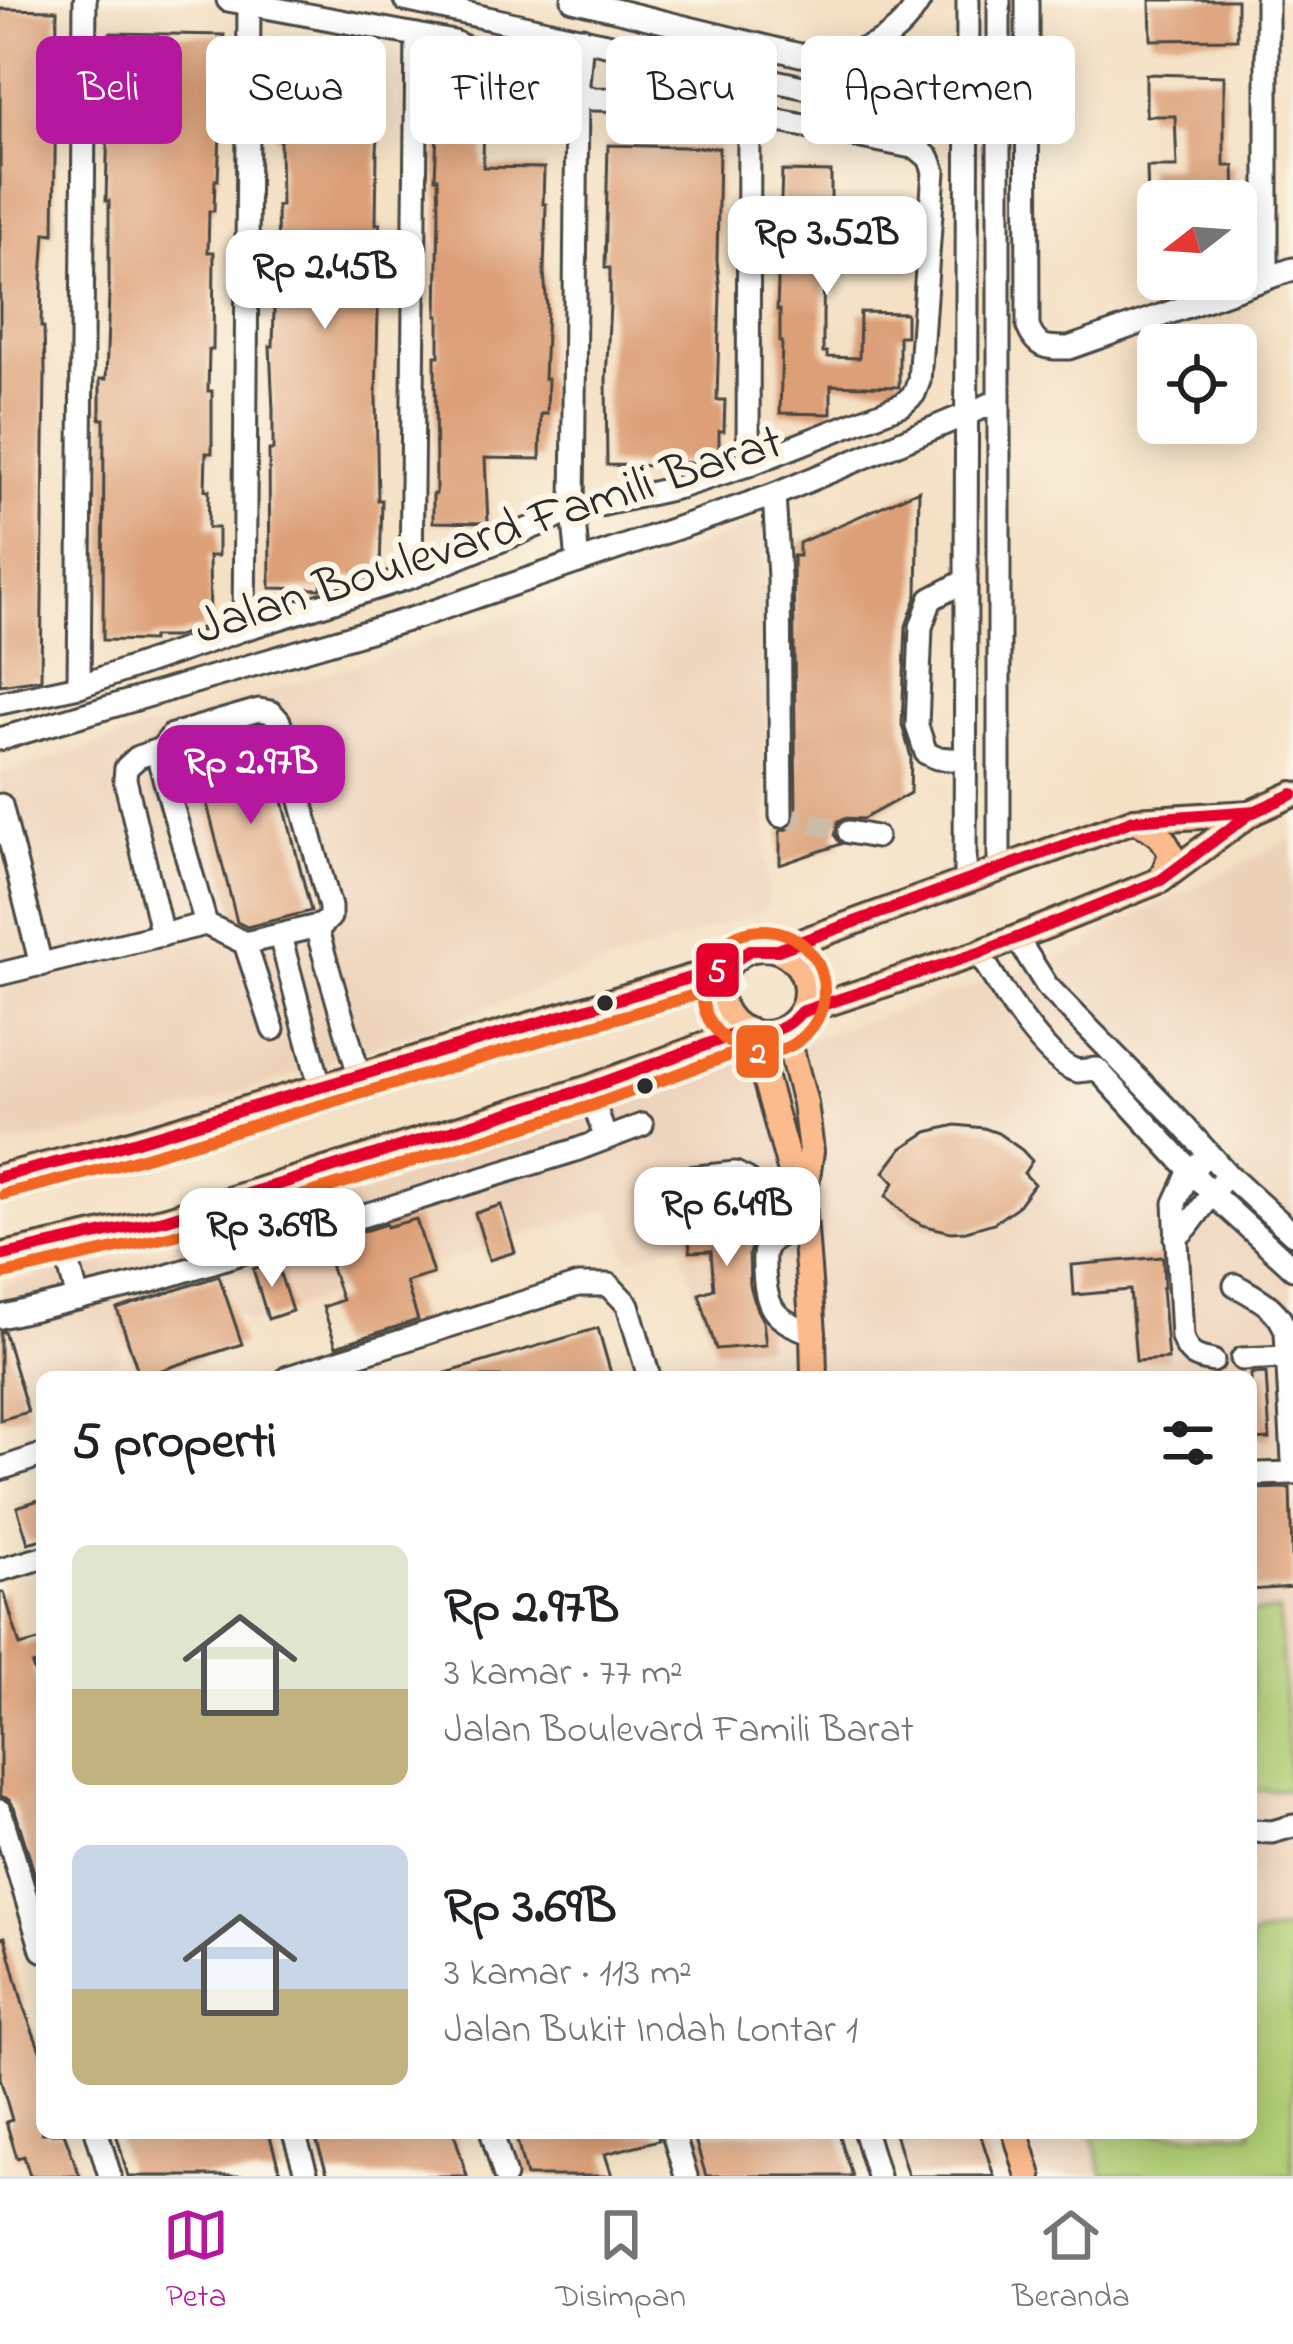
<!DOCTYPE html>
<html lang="id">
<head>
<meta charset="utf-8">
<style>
	body { margin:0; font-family:"Indie Flower",sans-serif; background:#f6f6f6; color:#202124; height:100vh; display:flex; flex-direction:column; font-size:45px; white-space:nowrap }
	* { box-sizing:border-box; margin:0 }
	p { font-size:39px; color:#757577 }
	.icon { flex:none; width:66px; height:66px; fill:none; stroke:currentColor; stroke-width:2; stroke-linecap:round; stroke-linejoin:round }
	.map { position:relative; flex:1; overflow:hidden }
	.sheet { position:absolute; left:36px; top:1371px; width:1221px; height:768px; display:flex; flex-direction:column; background:#fff; border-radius:18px; box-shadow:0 6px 30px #0003 }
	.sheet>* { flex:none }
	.banner { position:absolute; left:36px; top:36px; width:1221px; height:108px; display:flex; gap:24px }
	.needle { width:78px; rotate:253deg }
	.controls { position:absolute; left:1137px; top:180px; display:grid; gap:24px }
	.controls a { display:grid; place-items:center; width:120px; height:120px; border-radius:18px; background:#fff; box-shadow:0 6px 30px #0003; font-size:60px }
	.price { position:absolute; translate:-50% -102px; padding:0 27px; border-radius:24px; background:#fff; color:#222; font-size:39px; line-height:78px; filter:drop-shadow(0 3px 6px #0008) }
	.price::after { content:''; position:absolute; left:50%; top:72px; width:36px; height:27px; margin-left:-18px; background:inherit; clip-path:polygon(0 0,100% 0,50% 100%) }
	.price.current { background:#b5179e; color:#fff }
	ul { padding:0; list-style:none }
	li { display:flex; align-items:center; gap:36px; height:300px; padding:0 36px }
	li span { display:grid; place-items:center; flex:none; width:336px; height:240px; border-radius:18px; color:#555 }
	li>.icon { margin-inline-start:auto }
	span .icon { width:144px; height:144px; fill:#fffc; stroke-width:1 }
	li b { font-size:51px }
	h2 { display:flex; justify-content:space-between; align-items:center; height:144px; padding:0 36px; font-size:51px }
	.pill { padding:0 42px; border-radius:18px; background:#fff; box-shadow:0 6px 30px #0003; font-size:42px; line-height:108px }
	.pill.current { background:#b5179e; color:#fff }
	.tab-bar { display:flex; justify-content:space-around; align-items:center; height:168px; border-top:3px solid #e0e0e0; background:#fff; font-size:33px; color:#757577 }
	.tab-bar a { display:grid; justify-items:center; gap:6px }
	.tab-bar .current { color:#b5179e }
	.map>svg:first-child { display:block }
	.built { fill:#edd2ba }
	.green { fill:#b0cd74; stroke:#6e7c50; stroke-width:3 }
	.building { fill:#dc9f77 }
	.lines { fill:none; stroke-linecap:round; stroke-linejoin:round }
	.minor-tunnel { stroke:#ccbca5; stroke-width:21; stroke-dasharray:21 10; stroke-linecap:butt }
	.minor-casing { stroke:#494642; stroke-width:27 }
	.major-casing { stroke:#494642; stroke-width:30 }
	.minor { stroke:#fff; stroke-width:21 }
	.major { stroke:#fbbb8c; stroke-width:24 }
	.bus-1-casing { stroke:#fcf5e5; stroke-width:21 }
	.bus-2-casing { stroke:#fcf5e5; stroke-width:21 }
	.bus-1 { stroke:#e4002b; stroke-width:12 }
	.bus-2 { stroke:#f26522; stroke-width:12 }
	.bus-dot { fill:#2b2b2b; stroke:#fcf5e5; stroke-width:4.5 }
	.labels { text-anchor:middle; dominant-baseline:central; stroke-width:12; stroke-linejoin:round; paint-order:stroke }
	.street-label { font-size:51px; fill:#2b2b2b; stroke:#fcf5e5 }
	.line-badge { stroke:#fcf5e5; stroke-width:4.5 }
	.badge-label { font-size:33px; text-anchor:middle; font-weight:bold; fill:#fff }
</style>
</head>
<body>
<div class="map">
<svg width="1293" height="2176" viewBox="0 0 1293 2176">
	<rect width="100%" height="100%" fill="#fcf5e5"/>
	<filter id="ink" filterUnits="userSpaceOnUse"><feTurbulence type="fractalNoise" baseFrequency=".00833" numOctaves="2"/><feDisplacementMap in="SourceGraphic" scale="24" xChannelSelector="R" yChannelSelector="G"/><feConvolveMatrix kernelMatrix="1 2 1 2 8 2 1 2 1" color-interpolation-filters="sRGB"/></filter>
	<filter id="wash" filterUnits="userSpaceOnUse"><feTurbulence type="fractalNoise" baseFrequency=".004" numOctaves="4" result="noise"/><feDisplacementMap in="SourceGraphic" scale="48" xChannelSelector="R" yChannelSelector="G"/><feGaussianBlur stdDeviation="2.7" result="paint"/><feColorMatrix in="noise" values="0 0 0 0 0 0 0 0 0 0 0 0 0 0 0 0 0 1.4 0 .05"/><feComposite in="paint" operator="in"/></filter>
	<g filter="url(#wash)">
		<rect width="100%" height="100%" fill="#f4e0c4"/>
		<g class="built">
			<polygon points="765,521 767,909 264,1085 165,1117 0,1147 0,775 514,615"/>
			<polygon points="1293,838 1293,2176 964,2176 951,2133 1251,2133 1251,1377 721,1377 680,1243 628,1259 611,1208 246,1323 242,1314 117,1349 119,1361 65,1377 42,1377 42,1384 0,1397 0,1286 161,1250 364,1188 635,1096 1089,948 1098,935"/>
		</g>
		<g class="green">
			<polygon points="1279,1611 1290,1789 1251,1791 1251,1613"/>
			<polygon points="1293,1928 1293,2176 1104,2176 1092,2133 1251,2133 1251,1937"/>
		</g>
		<g id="blocks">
			<g class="building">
				<polygon points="1150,0 1237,0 1237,39 1151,40"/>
				<polygon points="0,9 57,10 54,234 45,233 42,279 41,327 44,327 45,371 41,679 0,685"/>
				<polygon points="110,33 224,35 218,180 215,180 214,211 209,211 208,252 214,252 213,350 209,350 208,391 212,391 212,453 206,453 205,490 209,490 208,528 218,528 218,556 209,556 210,625 174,637 152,637 152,641 103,640 104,419 100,419 100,379 106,379 109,294 109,201 106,201"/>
				<polygon points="278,66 328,68 328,77 382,79 377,151 376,224 380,224 376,398 378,500 382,500 380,571 360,577 322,576 321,589 270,588 269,450 273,450 273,410 270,346 273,346 275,274 278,274 277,206 281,206 280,138 275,138"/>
				<polygon points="1146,74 1224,76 1224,166 1234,166 1235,201 1148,201 1147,167 1177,167 1175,116 1146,116"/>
				<polygon points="438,111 484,112 483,167 544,168 543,204 546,204 544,272 547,308 544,379 548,379 547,414 541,414 540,459 485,458 488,523 433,522 433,494 436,494 435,356 439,356 439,316 437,316 439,212 438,178 435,178"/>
				<polygon points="608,145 719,148 717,260 720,294 717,400 725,400 724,431 719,431 719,459 706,463 661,462 661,466 607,465 606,380 610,304 610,268 605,268"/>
				<polygon points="782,171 831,172 831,220 901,224 900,250 862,247 861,263 827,262 827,275 824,275 823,315 823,352 827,352 827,357 859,358 860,312 906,313 906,336 899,336 899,387 831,385 831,414 780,413 782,342 780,342 780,310 777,310"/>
				<polygon points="919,490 917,595 906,626 902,725 911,757 910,793 863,819 845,818 838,821 835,836 841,844 780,865 780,831 790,828 796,816 793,556 799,556 799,543"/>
				<polygon points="261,726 264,727 311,911 247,927 237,922 192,745"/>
				<polygon points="956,1125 984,1128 998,1133 1022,1150 1032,1161 1024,1173 1034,1184 1017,1207 994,1223 966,1231 951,1232 922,1225 908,1217 886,1196 894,1183 884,1172 902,1148 927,1132"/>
				<polygon points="713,1191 736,1191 754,1238 749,1254 750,1285 757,1310 763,1321 766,1345 716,1349 699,1294 714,1289 711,1251 690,1252 688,1224 696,1224 693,1193"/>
				<polygon points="501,1205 515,1252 489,1260 475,1213"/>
				<polygon points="416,1219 433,1274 406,1282 418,1320 336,1346 323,1307 342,1300 323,1244 386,1224 387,1227"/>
				<polygon points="1163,1257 1164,1288 1162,1288 1168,1359 1136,1361 1130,1290 1074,1295 1072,1265"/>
				<polygon points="276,1261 292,1311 268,1319 253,1269"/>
				<polygon points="219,1276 242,1344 140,1377 117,1309"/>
				<polygon points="598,1328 612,1377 447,1377 446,1373"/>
				<polygon points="4,1331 28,1412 0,1420 0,1332"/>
				<polygon points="1266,1373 1270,1439 1251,1440 1251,1374"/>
				<polygon points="1290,1488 1293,1587 1251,1590 1251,1489"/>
				<polygon points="42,1499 42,1539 28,1543 17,1507"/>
				<polygon points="4,1592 20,1646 42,1640 42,1663 32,1665 42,1699 42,1881 37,1882 14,1807 9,1799 0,1796 0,1593"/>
				<polygon points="5,1937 24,2008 42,2056 42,2133 64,2133 80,2176 30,2176 24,2156 17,2158 6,2122 12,2120 0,2078 0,1938"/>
				<polygon points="116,2133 269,2133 281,2176 128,2176"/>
				<polygon points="314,2133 454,2133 467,2176 328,2176"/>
				<polygon points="515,2133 658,2133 659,2140 605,2154 612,2176 526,2176"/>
				<polygon points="693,2133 839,2133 852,2176 706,2176"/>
				<polygon points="895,2133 980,2133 994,2176 908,2176"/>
			</g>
		</g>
	</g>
	<g filter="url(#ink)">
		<use href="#blocks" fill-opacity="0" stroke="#494642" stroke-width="3"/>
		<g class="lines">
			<polyline class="minor-tunnel" points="781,816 849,832"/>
			<defs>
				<g id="minor">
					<polyline points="405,0 967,123"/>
					<path d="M573,0L800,55C853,60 893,47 920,0"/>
					<path d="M1027,0L1028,327C1037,349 1046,348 1069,348L1293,269"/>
					<polyline points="1267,0 1267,277"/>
					<polyline points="748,465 749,114"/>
					<polyline points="774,495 779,577 781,816"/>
					<polyline points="578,562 573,511 577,94 582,38"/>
					<polyline points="411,577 417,35"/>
					<polyline points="244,629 249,5"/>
					<polyline points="79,686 85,0"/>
					<polyline points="0,703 79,686 244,629 411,577 573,511 680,487 748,465 903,404 914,394 919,381 934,171 929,158 917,148 677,101 593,99 525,75 454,42 228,0"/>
					<polyline points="0,739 417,617 774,495 998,401"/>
					<polyline points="161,749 138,757 126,768 125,779 162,935"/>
					<polyline points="964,760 937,758 926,753 917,726 921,627 931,599 965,581"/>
					<polyline points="1,805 41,965"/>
					<polyline points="849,832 876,837"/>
					<polyline points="999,868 999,0"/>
					<polyline points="965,880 968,0"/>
					<polyline points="316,927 359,1075"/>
					<polyline points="280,936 320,1086"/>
					<polyline points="1016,937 1047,986 1182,1124 1227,1174 1293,1234"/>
					<polyline points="245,943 273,1029"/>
					<path d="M979,953C995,980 1046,1064 1078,1071C1079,1071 1095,1069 1097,1069L1211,1193L1293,1268"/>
					<polyline points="0,974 206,924 245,943 322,925 330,917 330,907 279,721 271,712 259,710 172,735 161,749 160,764 206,924"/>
					<polyline points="589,1088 605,1137"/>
					<path d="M1199,1163L1190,1170L1175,1203L1182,1337C1188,1355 1195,1358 1213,1361"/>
					<polyline points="679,1179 735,1173 747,1179 771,1240"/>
					<path d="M805,1225C794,1229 778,1233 770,1242C762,1251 764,1260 764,1270C766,1312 776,1320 813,1333"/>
					<polyline points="1176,1238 1188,1226 1221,1182"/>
					<polyline points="63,1243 78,1299"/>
					<path d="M1235,1285C1257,1298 1279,1307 1286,1332L1293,1460"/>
					<polyline points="0,1317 148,1282 576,1150 642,1125"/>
					<polyline points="1242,1359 1286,1357"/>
					<polyline points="288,1377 578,1285 609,1285 628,1305 649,1377"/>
					<polyline points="0,1469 42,1455"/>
					<polyline points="1257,1474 1293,1473"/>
					<polyline points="0,1570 42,1558"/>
					<polyline points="0,1811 42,1950"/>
					<polyline points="1251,1831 1272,1832 1293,1826"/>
					<polyline points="97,2133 110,2176"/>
					<polyline points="294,2133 307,2176"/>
					<polyline points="492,2133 505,2176"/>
					<polyline points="673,2133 686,2176"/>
					<polyline points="865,2133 878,2176"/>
				</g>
				<g id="major">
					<path d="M1136,821C1154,830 1164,835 1171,855L1161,880"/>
					<circle cx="763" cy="991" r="43"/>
					<polyline points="778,950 1134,820 1251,813"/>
					<polyline points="801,1012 979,953 1161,880 1251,813 1293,794"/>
					<polyline points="785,1028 805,1103 811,1151 803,1204 813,1333 814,1377"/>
					<polyline points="752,1032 794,1183 802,1202"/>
					<polyline points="0,1177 110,1149 727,967"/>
					<polyline points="0,1256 167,1219 589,1088 746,1030"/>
					<polyline points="1016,2133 1029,2176"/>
				</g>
			</defs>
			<use href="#minor" class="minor-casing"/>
			<use href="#major" class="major-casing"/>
			<use href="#minor" class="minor"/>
			<use href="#major" class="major"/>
			<defs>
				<g id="bus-1">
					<polyline points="0,1177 110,1149 727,967 750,950 778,950 1134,820 1255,811"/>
					<path d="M0,1256L167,1219L589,1088L746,1030C769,1035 786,1030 801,1012L979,953L1161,880L1251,813L1293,794"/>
				</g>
				<g id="bus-2">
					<circle cx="763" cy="991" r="61"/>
					<polyline points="4,1194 115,1166 732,984"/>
					<polyline points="4,1274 172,1236 594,1105 752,1047"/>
				</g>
			</defs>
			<use href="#bus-1" class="bus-1-casing"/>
			<use href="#bus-2" class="bus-2-casing"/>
			<use href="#bus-1" class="bus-1"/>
			<use href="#bus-2" class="bus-2"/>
		</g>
	</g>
	<g class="bus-dot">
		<circle cx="605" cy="1003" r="10"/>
		<circle cx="645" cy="1086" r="10"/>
	</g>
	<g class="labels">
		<g class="street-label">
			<text transform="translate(489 537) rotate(-18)">Jalan Boulevard Famili Barat</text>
		</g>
	</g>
	<g class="line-badge">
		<rect x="694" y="941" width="47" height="58" rx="12" fill="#e4002b"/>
		<rect x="734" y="1023" width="47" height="57" rx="12" fill="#f26522"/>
	</g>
	<g class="badge-label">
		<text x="717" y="981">5</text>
		<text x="758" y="1063">2</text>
	</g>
</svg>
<div class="controls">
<a><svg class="needle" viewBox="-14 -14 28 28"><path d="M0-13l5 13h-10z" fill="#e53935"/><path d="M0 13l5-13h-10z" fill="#757577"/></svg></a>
<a><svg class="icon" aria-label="locate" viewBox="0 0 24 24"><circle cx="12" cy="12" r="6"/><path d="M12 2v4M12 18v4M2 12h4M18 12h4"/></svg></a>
</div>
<b class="price" style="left:827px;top:298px">Rp 3.52B</b>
<b class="price" style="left:325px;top:332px">Rp 2.45B</b>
<b class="price current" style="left:251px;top:827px">Rp 2.97B</b>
<b class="price" style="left:727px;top:1269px">Rp 6.49B</b>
<b class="price" style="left:272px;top:1290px">Rp 3.69B</b>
<div class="banner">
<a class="pill current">Beli</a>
<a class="pill">Sewa</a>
<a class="pill">Filter</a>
<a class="pill">Baru</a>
<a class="pill">Apartemen</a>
</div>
<section class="sheet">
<h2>5 properti<svg class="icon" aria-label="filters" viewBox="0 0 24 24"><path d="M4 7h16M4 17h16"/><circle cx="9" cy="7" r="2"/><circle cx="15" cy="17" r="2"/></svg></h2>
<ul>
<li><span style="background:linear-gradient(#dfe7d0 60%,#c2b280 0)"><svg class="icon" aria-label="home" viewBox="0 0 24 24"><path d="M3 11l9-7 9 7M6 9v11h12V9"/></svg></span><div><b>Rp 2.97B</b><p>3 kamar · 77 m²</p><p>Jalan Boulevard Famili Barat</p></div></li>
<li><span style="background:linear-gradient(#c9d6e8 60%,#c2b280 0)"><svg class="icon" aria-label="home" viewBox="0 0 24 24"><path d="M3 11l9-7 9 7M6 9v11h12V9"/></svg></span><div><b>Rp 3.69B</b><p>3 kamar · 113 m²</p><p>Jalan Bukit Indah Lontar 1</p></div></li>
</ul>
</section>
</div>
<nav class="tab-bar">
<a class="current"><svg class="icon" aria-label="map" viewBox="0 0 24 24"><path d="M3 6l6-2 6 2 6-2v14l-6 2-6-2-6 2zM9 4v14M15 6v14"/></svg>Peta</a>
<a><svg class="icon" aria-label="saved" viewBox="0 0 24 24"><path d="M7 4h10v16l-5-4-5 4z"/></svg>Disimpan</a>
<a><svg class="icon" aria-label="home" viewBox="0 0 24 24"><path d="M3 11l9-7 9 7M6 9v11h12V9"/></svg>Beranda</a>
</nav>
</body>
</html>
